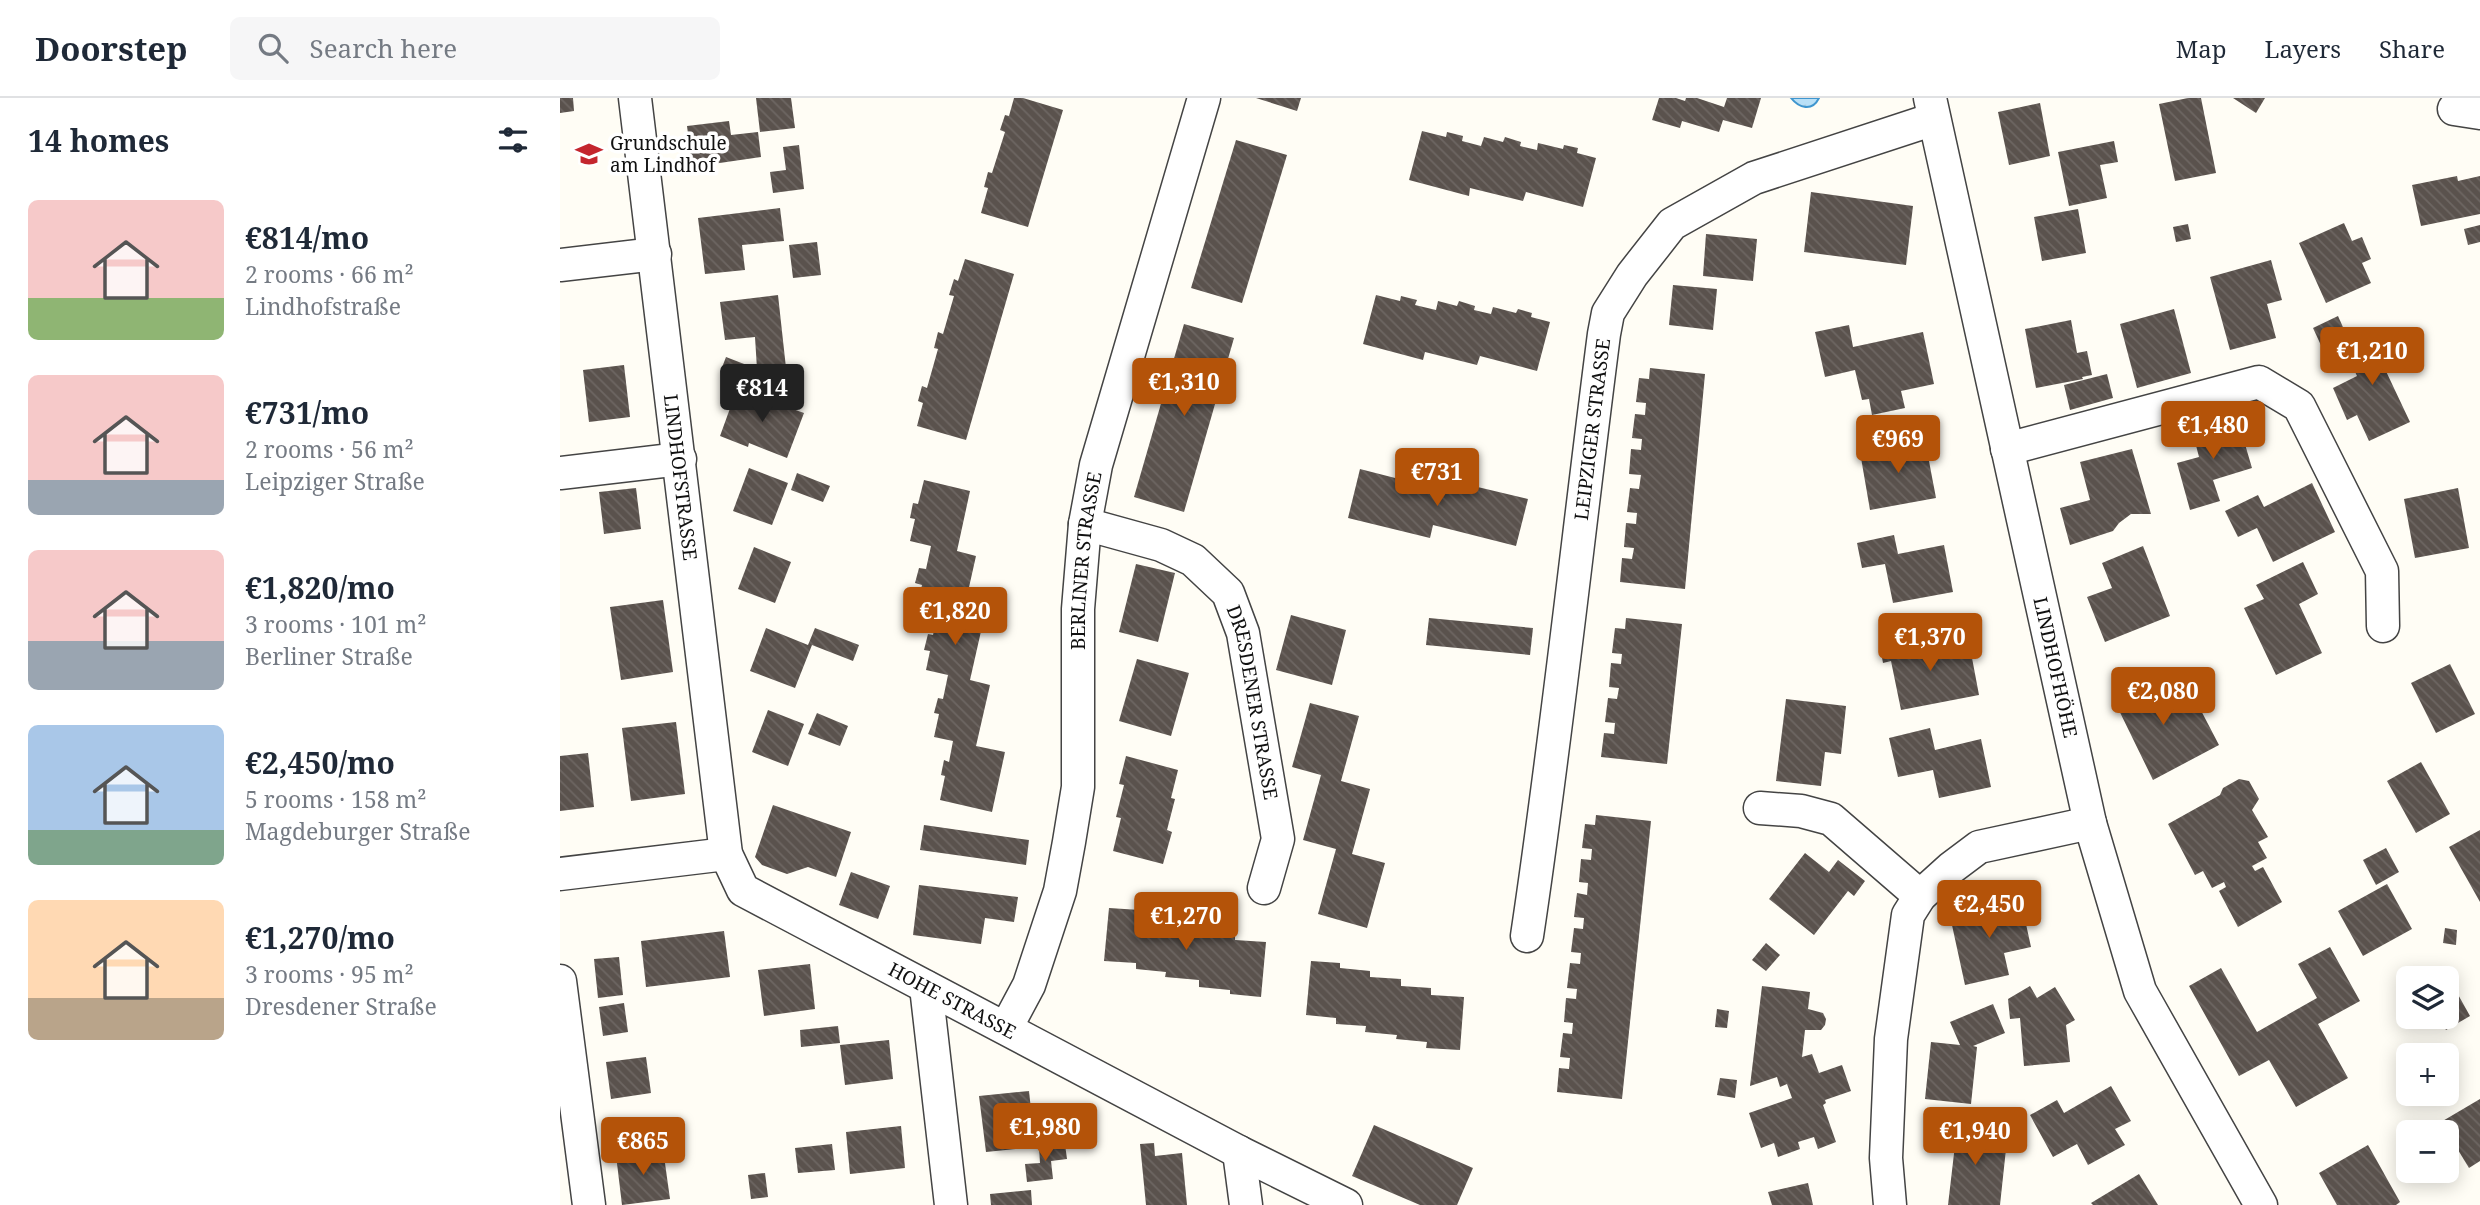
<!DOCTYPE html>
<html lang="en">
<head>
<meta charset="utf-8">
<style>
	body { margin:0; font-family:"Noto Serif",serif; background:#f6f6f7; color:#1f2937; height:100vh; display:flex; flex-direction:column; font-size:26px; white-space:nowrap }
	* { box-sizing:border-box; margin:0 }
	p { font-size:23px; color:#747a83 }
	.icon { flex:none; width:38px; height:38px; fill:none; stroke:currentColor; stroke-width:2; stroke-linecap:round; stroke-linejoin:round }
	.map { position:relative; flex:1; overflow:hidden }
	.drawer { display:flex; flex-direction:column; background:#fff; width:560px }
	.drawer>* { flex:none }
	.controls { position:absolute; left:1836px; top:868px; display:grid; gap:14px }
	.controls a { display:grid; place-items:center; width:63px; height:63px; border-radius:10px; background:#fff; box-shadow:0 4px 18px #0003; font-size:35px }
	.price { position:absolute; translate:-50% -60px; padding:0 16px; border-radius:7px; background:#b45309; color:#fff; font-size:23px; line-height:46px; filter:drop-shadow(0 2px 4px #0008) }
	.price::after { content:''; position:absolute; left:50%; top:42px; width:21px; height:16px; margin-left:-10px; background:inherit; clip-path:polygon(0 0,100% 0,50% 100%) }
	.price.on { background:#222; color:#fff }
	ul { padding:0; list-style:none }
	li { display:flex; align-items:center; gap:21px; height:175px; padding:0 28px }
	li span { display:grid; place-items:center; flex:none; width:196px; height:140px; border-radius:10px; color:#555 }
	li>.icon { margin-inline-start:auto }
	span .icon { width:84px; height:84px; fill:#fffc; stroke-width:1 }
	li b { font-size:30px }
	h2 { display:flex; justify-content:space-between; align-items:center; height:84px; padding:0 28px; font-size:30px }
	header { display:flex; align-items:center; gap:42px; box-sizing:border-box; height:98px; padding:0 35px; background:#fff; border-bottom:2px solid #e0e1e3 }
	header strong { font-size:33px }
	nav { display:flex; gap:38px; margin-inline-start:auto; font-size:24px }
	.search { width:490px; height:63px; background:#f6f6f7; display:flex; align-items:center; gap:18px; box-sizing:border-box; padding:0 24px; border-radius:10px; color:#747a83; font-size:26px }
	main { display:flex; flex:1; min-height:0 }
	.map>svg:first-child { display:block }
	.water { fill:url(#water-ripples); stroke:#3f96cf; stroke-width:2 }
	.building { fill:url(#building-back-hatch) }
	.lines { fill:none; stroke-linecap:round; stroke-linejoin:round }
	.minor-casing { stroke:#444; stroke-width:35 }
	.minor { stroke:#fff; stroke-width:32 }
	.labels { text-anchor:middle; dominant-baseline:central; stroke-width:7; stroke-linejoin:round; paint-order:stroke }
	.poi-label { font-size:19px; fill:#111; stroke:#fff; text-anchor:start }
	.street-label { font-size:19px; fill:#111; stroke:#fff }
</style>
</head>
<body>
<header>
<strong>Doorstep</strong>
<div class="search"><svg class="icon" aria-label="search" viewBox="0 0 24 24"><circle cx="10" cy="10" r="6"/><path d="M15 15l6 6"/></svg>Search here</div>
<nav><a>Map</a><a>Layers</a><a>Share</a></nav>
</header>
<main>
<section class="drawer">
<h2>14 homes<svg class="icon" aria-label="filters" viewBox="0 0 24 24"><path d="M4 7h16M4 17h16"/><circle cx="9" cy="7" r="2"/><circle cx="15" cy="17" r="2"/></svg></h2>
<ul>
<li><span style="background:linear-gradient(#f6c9c9 70%,#8fb573 0)"><svg class="icon" aria-label="home" viewBox="0 0 24 24"><path d="M3 11l9-7 9 7M6 9v11h12V9"/></svg></span><div><b>€814/mo</b><p>2 rooms · 66 m²</p><p>Lindhofstraße</p></div></li>
<li><span style="background:linear-gradient(#f6c9c9 75%,#9aa5b1 0)"><svg class="icon" aria-label="home" viewBox="0 0 24 24"><path d="M3 11l9-7 9 7M6 9v11h12V9"/></svg></span><div><b>€731/mo</b><p>2 rooms · 56 m²</p><p>Leipziger Straße</p></div></li>
<li><span style="background:linear-gradient(#f6c9c9 65%,#9aa5b1 0)"><svg class="icon" aria-label="home" viewBox="0 0 24 24"><path d="M3 11l9-7 9 7M6 9v11h12V9"/></svg></span><div><b>€1,820/mo</b><p>3 rooms · 101 m²</p><p>Berliner Straße</p></div></li>
<li><span style="background:linear-gradient(#a9c7e8 75%,#7fa58c 0)"><svg class="icon" aria-label="home" viewBox="0 0 24 24"><path d="M3 11l9-7 9 7M6 9v11h12V9"/></svg></span><div><b>€2,450/mo</b><p>5 rooms · 158 m²</p><p>Magdeburger Straße</p></div></li>
<li><span style="background:linear-gradient(#ffd9b3 70%,#b9a48a 0)"><svg class="icon" aria-label="home" viewBox="0 0 24 24"><path d="M3 11l9-7 9 7M6 9v11h12V9"/></svg></span><div><b>€1,270/mo</b><p>3 rooms · 95 m²</p><p>Dresdener Straße</p></div></li>
</ul>
</section>
<div class="map">
<svg width="1920" height="1107" viewBox="0 0 1920 1107">
	<defs>
		<pattern id="water-ripples" width="26" height="14" patternUnits="userSpaceOnUse" patternTransform="scale(1.75)"><rect width="26" height="14" fill="#b9e0f7"/><path d="M2 4q2-2 4 0t4 0M15 11q2-2 4 0t4 0" fill="none" stroke="#9ebfd3"/></pattern>
		<pattern id="building-back-hatch" width="6" height="6" patternUnits="userSpaceOnUse" patternTransform="scale(1.75)"><rect width="6" height="6" fill="#5a524d"/><path d="M-1 5l2 2M0 0l6 6M5-1l2 2" fill="none" stroke="#6d6662"/></pattern>
	</defs>
	<rect width="100%" height="100%" fill="#fffdf5"/>
	<path class="water" d="M1231,0H1259C1252,14 1239,10 1231,0Z"/>
	<g class="building">
		<polygon points="0,0 13,0 14,13 0,15"/>
		<polygon points="196,0 231,0 235,30 200,34"/>
		<polygon points="454,0 463,0 503,12 468,129 421,115 428,90 424,89 428,74 432,75 445,34 440,32 445,17 449,18"/>
		<polygon points="696,0 741,0 737,13"/>
		<polygon points="1099,0 1116,0 1125,3 1126,0 1137,0 1164,9 1167,0 1201,0 1192,30 1163,22 1159,34 1122,23 1120,30 1092,22"/>
		<polygon points="1628,0 1641,0 1656,75 1615,83 1599,6"/>
		<polygon points="1673,0 1705,0 1696,15"/>
		<polygon points="1480,5 1490,58 1449,67 1438,14"/>
		<polygon points="169,23 171,37 198,34 201,59 132,69 127,28"/>
		<polygon points="862,33 886,39 887,34 903,38 902,43 921,48 924,39 943,44 945,39 961,44 960,48 977,52 978,45 1003,51 1004,47 1018,50 1017,55 1036,60 1023,109 966,94 963,103 910,90 909,98 849,82"/>
		<polygon points="676,42 727,57 682,205 631,190"/>
		<polygon points="1554,43 1558,64 1540,67 1547,100 1509,108 1498,54"/>
		<polygon points="239,47 244,91 213,95 210,74 226,72 223,49"/>
		<polygon points="1897,78 1898,83 1920,78 1920,116 1861,128 1852,87"/>
		<polygon points="1251,94 1353,108 1346,167 1244,154"/>
		<polygon points="220,110 224,143 182,147 185,172 145,176 138,120"/>
		<polygon points="1518,111 1526,155 1482,163 1474,119"/>
		<polygon points="1784,125 1792,143 1802,139 1811,161 1802,165 1811,185 1766,205 1739,145"/>
		<polygon points="1628,126 1631,141 1616,144 1613,129"/>
		<polygon points="1920,127 1920,144 1908,147 1904,131"/>
		<polygon points="1146,136 1197,141 1193,183 1143,178"/>
		<polygon points="257,144 261,177 233,180 229,147"/>
		<polygon points="405,161 454,176 406,342 357,328 363,305 358,303 362,288 367,290 378,251 374,250 378,234 383,236 394,198 389,197 394,181 398,183"/>
		<polygon points="1711,162 1722,202 1707,206 1716,240 1670,252 1650,179"/>
		<polygon points="1113,187 1157,191 1153,232 1109,227"/>
		<polygon points="218,197 227,279 202,272 196,286 161,272 166,259 197,271 195,239 165,242 160,204"/>
		<polygon points="816,197 840,203 841,198 857,202 855,207 876,212 878,203 897,208 899,203 915,208 914,212 931,216 933,209 956,215 958,211 972,215 971,219 990,224 977,273 920,258 917,267 865,254 863,262 803,246"/>
		<polygon points="1614,211 1631,275 1577,290 1560,226"/>
		<polygon points="1778,218 1790,245 1765,256 1753,230"/>
		<polygon points="1511,222 1517,255 1527,253 1532,277 1522,279 1523,281 1476,290 1465,231"/>
		<polygon points="624,226 674,240 624,414 574,399"/>
		<polygon points="1289,227 1293,249 1363,234 1374,286 1341,293 1345,310 1312,317 1309,301 1302,302 1295,272 1265,279 1255,234"/>
		<polygon points="1826,231 1839,262 1824,269 1850,324 1809,343 1797,317 1787,322 1773,290 1797,278 1784,250"/>
		<polygon points="64,267 70,319 29,324 23,272"/>
		<polygon points="1090,270 1145,276 1125,491 1060,484 1062,460 1072,461 1074,450 1064,449 1066,425 1076,426 1077,415 1067,414 1070,390 1079,391 1081,377 1069,376 1071,351 1081,352 1082,341 1072,340 1075,316 1085,317 1086,305 1076,304 1079,280 1089,281"/>
		<polygon points="1547,276 1553,300 1510,312 1504,287"/>
		<polygon points="177,291 244,315 227,360 189,345 188,349 160,338"/>
		<polygon points="1677,319 1692,370 1653,382 1660,403 1630,412 1617,365 1639,359 1632,332"/>
		<polygon points="1365,342 1376,400 1310,412 1300,354"/>
		<polygon points="1572,351 1591,416 1571,416 1559,425 1553,433 1510,447 1500,410 1530,402 1520,364"/>
		<polygon points="189,370 228,385 212,427 173,413"/>
		<polygon points="800,371 882,392 884,381 968,401 956,448 873,427 870,440 788,420"/>
		<polygon points="237,375 270,388 263,404 231,392"/>
		<polygon points="364,382 410,393 397,453 416,458 403,516 424,520 410,582 430,587 416,648 445,654 432,714 380,702 385,678 381,677 384,662 389,664 393,643 374,639 379,616 374,615 378,600 383,601 388,577 366,572 370,553 364,552 368,536 373,537 379,510 358,505 362,487 355,485 359,470 366,471 371,448 350,443 355,421 350,420 353,405 358,406"/>
		<polygon points="1752,385 1775,434 1713,464 1697,430 1678,439 1665,413 1698,397 1704,409"/>
		<polygon points="76,390 81,431 44,436 39,394"/>
		<polygon points="1898,390 1909,450 1855,460 1844,401"/>
		<polygon points="1334,437 1338,456 1384,447 1393,494 1333,505 1325,466 1302,470 1297,445"/>
		<polygon points="1583,448 1610,518 1545,544 1527,499 1552,490 1542,465"/>
		<polygon points="194,449 231,464 215,505 178,491"/>
		<polygon points="1743,464 1758,496 1739,506 1762,555 1716,577 1684,510 1704,501 1696,487"/>
		<polygon points="576,466 615,475 598,544 559,534"/>
		<polygon points="103,502 113,574 61,582 50,509"/>
		<polygon points="731,517 786,532 772,587 716,572"/>
		<polygon points="869,520 973,530 970,557 866,547"/>
		<polygon points="1066,520 1122,526 1107,666 1041,659 1044,635 1054,636 1055,625 1045,624 1048,600 1057,601 1059,590 1049,589 1051,565 1061,566 1062,556 1052,555 1055,530 1065,531"/>
		<polygon points="206,530 248,547 255,530 299,547 293,563 252,547 235,590 190,573"/>
		<polygon points="1348,538 1351,555 1409,544 1419,597 1341,612 1331,563 1323,565 1319,543"/>
		<polygon points="577,561 629,575 611,638 559,623"/>
		<polygon points="1890,566 1915,616 1876,635 1851,585"/>
		<polygon points="1593,574 1614,614 1635,601 1659,647 1593,682 1552,598"/>
		<polygon points="1226,601 1286,608 1281,656 1265,654 1261,688 1216,683"/>
		<polygon points="750,605 799,618 781,683 810,691 792,756 825,765 807,830 758,816 776,751 743,742 761,677 732,669"/>
		<polygon points="208,612 244,626 228,668 192,654"/>
		<polygon points="257,615 288,628 280,648 248,636"/>
		<polygon points="116,624 125,696 71,703 62,630"/>
		<polygon points="1370,630 1375,652 1421,641 1431,689 1379,700 1373,672 1338,679 1329,640"/>
		<polygon points="28,655 34,709 0,713 0,658"/>
		<polygon points="566,658 618,672 611,700 615,701 607,732 612,734 603,766 553,753 561,720 556,719 564,687 559,686"/>
		<polygon points="1861,664 1890,716 1856,735 1827,683"/>
		<polygon points="1679,681 1689,683 1699,701 1692,712 1708,739 1698,744 1707,760 1692,768 1695,773 1703,769 1722,804 1678,829 1659,793 1666,789 1664,784 1652,790 1643,773 1635,777 1608,726 1660,697 1663,690"/>
		<polygon points="213,707 291,734 276,779 248,769 227,776 202,767 195,759"/>
		<polygon points="1036,717 1091,723 1062,1001 997,994 999,970 1009,971 1010,960 1000,959 1003,935 1012,936 1013,925 1004,924 1006,900 1016,901 1017,891 1007,890 1010,865 1020,866 1021,855 1011,854 1014,830 1023,831 1024,820 1014,819 1017,795 1027,797 1028,785 1019,784 1021,761 1031,762 1032,751 1022,750 1025,726 1035,727"/>
		<polygon points="364,727 469,742 466,767 360,752"/>
		<polygon points="1920,732 1920,804 1889,749"/>
		<polygon points="1826,750 1839,774 1816,787 1803,762"/>
		<polygon points="1245,755 1269,774 1278,762 1305,783 1294,798 1288,793 1254,837 1209,801"/>
		<polygon points="291,774 330,788 318,821 279,807"/>
		<polygon points="1827,786 1852,831 1803,858 1778,813"/>
		<polygon points="359,787 458,799 454,824 425,820 421,846 353,837"/>
		<polygon points="1461,803 1471,849 1444,855 1449,877 1405,887 1390,818"/>
		<polygon points="549,810 580,812 580,818 611,820 610,824 644,827 643,833 675,835 675,842 706,844 701,899 670,896 670,892 639,889 639,882 605,879 606,874 576,871 576,865 544,863"/>
		<polygon points="1885,830 1897,832 1896,847 1883,845"/>
		<polygon points="164,833 170,879 86,889 81,843"/>
		<polygon points="1206,845 1220,857 1206,873 1192,862"/>
		<polygon points="1770,849 1800,903 1758,926 1788,980 1736,1009 1709,962 1679,978 1629,888 1661,870 1697,934 1757,900 1738,866"/>
		<polygon points="59,859 63,897 38,900 34,861"/>
		<polygon points="751,863 780,865 780,870 810,873 810,879 841,881 841,888 871,890 871,897 904,899 900,952 866,950 867,944 836,941 837,937 805,934 806,928 776,926 776,920 746,917"/>
		<polygon points="250,866 255,911 204,918 198,872"/>
		<polygon points="1891,884 1910,918 1886,932 1879,919 1886,919 1886,887"/>
		<polygon points="1202,888 1250,894 1248,911 1263,915 1266,921 1265,927 1261,932 1245,932 1242,959 1252,956 1259,975 1282,967 1291,993 1265,1002 1266,1005 1263,1007 1276,1044 1258,1051 1254,1039 1238,1044 1240,1051 1218,1059 1214,1045 1201,1050 1189,1015 1232,1000 1227,986 1220,989 1217,979 1190,988"/>
		<polygon points="1470,888 1477,900 1495,889 1515,922 1506,927 1510,964 1464,968 1460,920 1450,921 1448,901"/>
		<polygon points="64,905 68,934 43,938 39,909"/>
		<polygon points="1433,906 1445,935 1413,948 1417,949 1411,1006 1365,1001 1371,944 1400,947 1390,924"/>
		<polygon points="1157,911 1169,913 1167,930 1155,929"/>
		<polygon points="278,928 280,945 241,949 240,932"/>
		<polygon points="329,942 333,981 285,987 280,947"/>
		<polygon points="86,959 91,995 51,1001 46,964"/>
		<polygon points="1160,980 1177,982 1175,1000 1157,997"/>
		<polygon points="1551,988 1571,1023 1555,1031 1565,1047 1528,1067 1517,1046 1493,1059 1470,1017 1497,1002 1504,1015"/>
		<polygon points="469,993 475,1049 426,1054 419,998"/>
		<polygon points="1920,1001 1920,1063 1909,1070 1881,1024"/>
		<polygon points="1390,1025 1432,1029 1430,1050 1446,1051 1440,1107 1388,1107 1395,1047 1388,1046"/>
		<polygon points="814,1027 913,1070 897,1107 860,1107 792,1078"/>
		<polygon points="341,1028 345,1070 290,1076 286,1034"/>
		<polygon points="594,1045 595,1058 622,1055 627,1107 586,1107 580,1046"/>
		<polygon points="272,1046 275,1072 238,1075 235,1050"/>
		<polygon points="505,1046 507,1061 491,1063 493,1081 467,1084 465,1066 480,1065 479,1049"/>
		<polygon points="1808,1047 1840,1104 1836,1107 1777,1107 1759,1075"/>
		<polygon points="103,1051 110,1101 62,1107 56,1057"/>
		<polygon points="205,1075 208,1099 191,1101 188,1077"/>
		<polygon points="1579,1076 1598,1107 1533,1107 1531,1105"/>
		<polygon points="1248,1085 1253,1107 1212,1107 1208,1094"/>
		<polygon points="471,1092 472,1107 431,1107 430,1096"/>
	</g>
	<g class="lines">
		<defs>
			<g id="minor">
				<path id="s1" d="M75,0L166,756L183,792L679,1054L786,1107"/>
				<path id="s2" d="M1370,0L1530,725L1580,893L1701,1107"/>
				<polyline points="1894,11 1920,15"/>
				<polyline points="0,167 95,156"/>
				<polyline points="1447,351 1699,284 1739,308 1822,473 1823,528"/>
				<polyline points="0,375 120,361"/>
				<path id="s3" d="M525,426L601,447L633,462L668,495L683,535L718,741L704,790"/>
				<polyline points="1200,710 1241,713 1271,721 1360,798"/>
				<polyline points="0,776 166,756"/>
				<path id="s4" d="M967,838C997,638 1018,437 1044,236L1048,215L1072,177L1112,126L1194,80L1374,21"/>
				<polyline points="0,883 29,1107"/>
				<polyline points="366,889 391,1107"/>
				<path id="s5" d="M446,930L469,887L500,793L509,744L518,689V511L525,426L536,367L644,0"/>
				<polyline points="679,1054 686,1107"/>
				<polyline points="1330,1107 1326,1060 1331,941 1348,817 1360,798 1391,770 1419,749 1530,725"/>
			</g>
		</defs>
		<use href="#minor" class="minor-casing"/>
		<use href="#minor" class="minor"/>
	</g>
	<defs>
		<symbol id="school-bare" viewBox="-9 -9 18 18"><path d="M0-5L7-2L0 1L-7-2ZM-4 1L0 2.5L4 1V4Q0 6-4 4Z" fill="#c4262e" stroke="#fff" stroke-width="2.5" paint-order="stroke"/></symbol>
	</defs>
	<g fill-rule="evenodd">
		<use href="#school-bare" x="10" y="37" width="38" height="38"/>
	</g>
	<g class="labels">
		<g class="poi-label">
			<text x="50" y="45">Grundschule<tspan x="50" dy="22">am Lindhof</tspan></text>
		</g>
		<g class="street-label">
			<text stroke="none"><textPath href="#s4" startOffset="511">LEIPZIGER STRASSE</textPath></text>
			<text stroke="none"><textPath href="#s1" startOffset="382">LINDHOFSTRASSE</textPath></text>
			<text stroke="none"><textPath href="#s5" startOffset="480">BERLINER STRASSE</textPath></text>
			<text stroke="none"><textPath href="#s2" startOffset="583">LINDHOFHÖHE</textPath></text>
			<text stroke="none"><textPath href="#s3" startOffset="275">DRESDENER STRASSE</textPath></text>
			<text stroke="none"><textPath href="#s1" startOffset="1038">HOHE STRASSE</textPath></text>
		</g>
	</g>
</svg>
<div class="controls">
<a><svg class="icon" aria-label="layers" viewBox="0 0 24 24"><path d="M12 4l9 5-9 5-9-5zM3 14l9 5 9-5"/></svg></a>
<a>+</a>
<a>−</a>
</div>
<b class="price" style="left:1812px;top:289px">€1,210</b>
<b class="price" style="left:624px;top:320px">€1,310</b>
<b class="price on" style="left:202px;top:326px">€814</b>
<b class="price" style="left:1653px;top:363px">€1,480</b>
<b class="price" style="left:1338px;top:377px">€969</b>
<b class="price" style="left:877px;top:410px">€731</b>
<b class="price" style="left:395px;top:549px">€1,820</b>
<b class="price" style="left:1370px;top:575px">€1,370</b>
<b class="price" style="left:1603px;top:629px">€2,080</b>
<b class="price" style="left:1429px;top:842px">€2,450</b>
<b class="price" style="left:626px;top:854px">€1,270</b>
<b class="price" style="left:485px;top:1065px">€1,980</b>
<b class="price" style="left:1415px;top:1069px">€1,940</b>
<b class="price" style="left:83px;top:1079px">€865</b>
</div>
</main>
</body>
</html>
